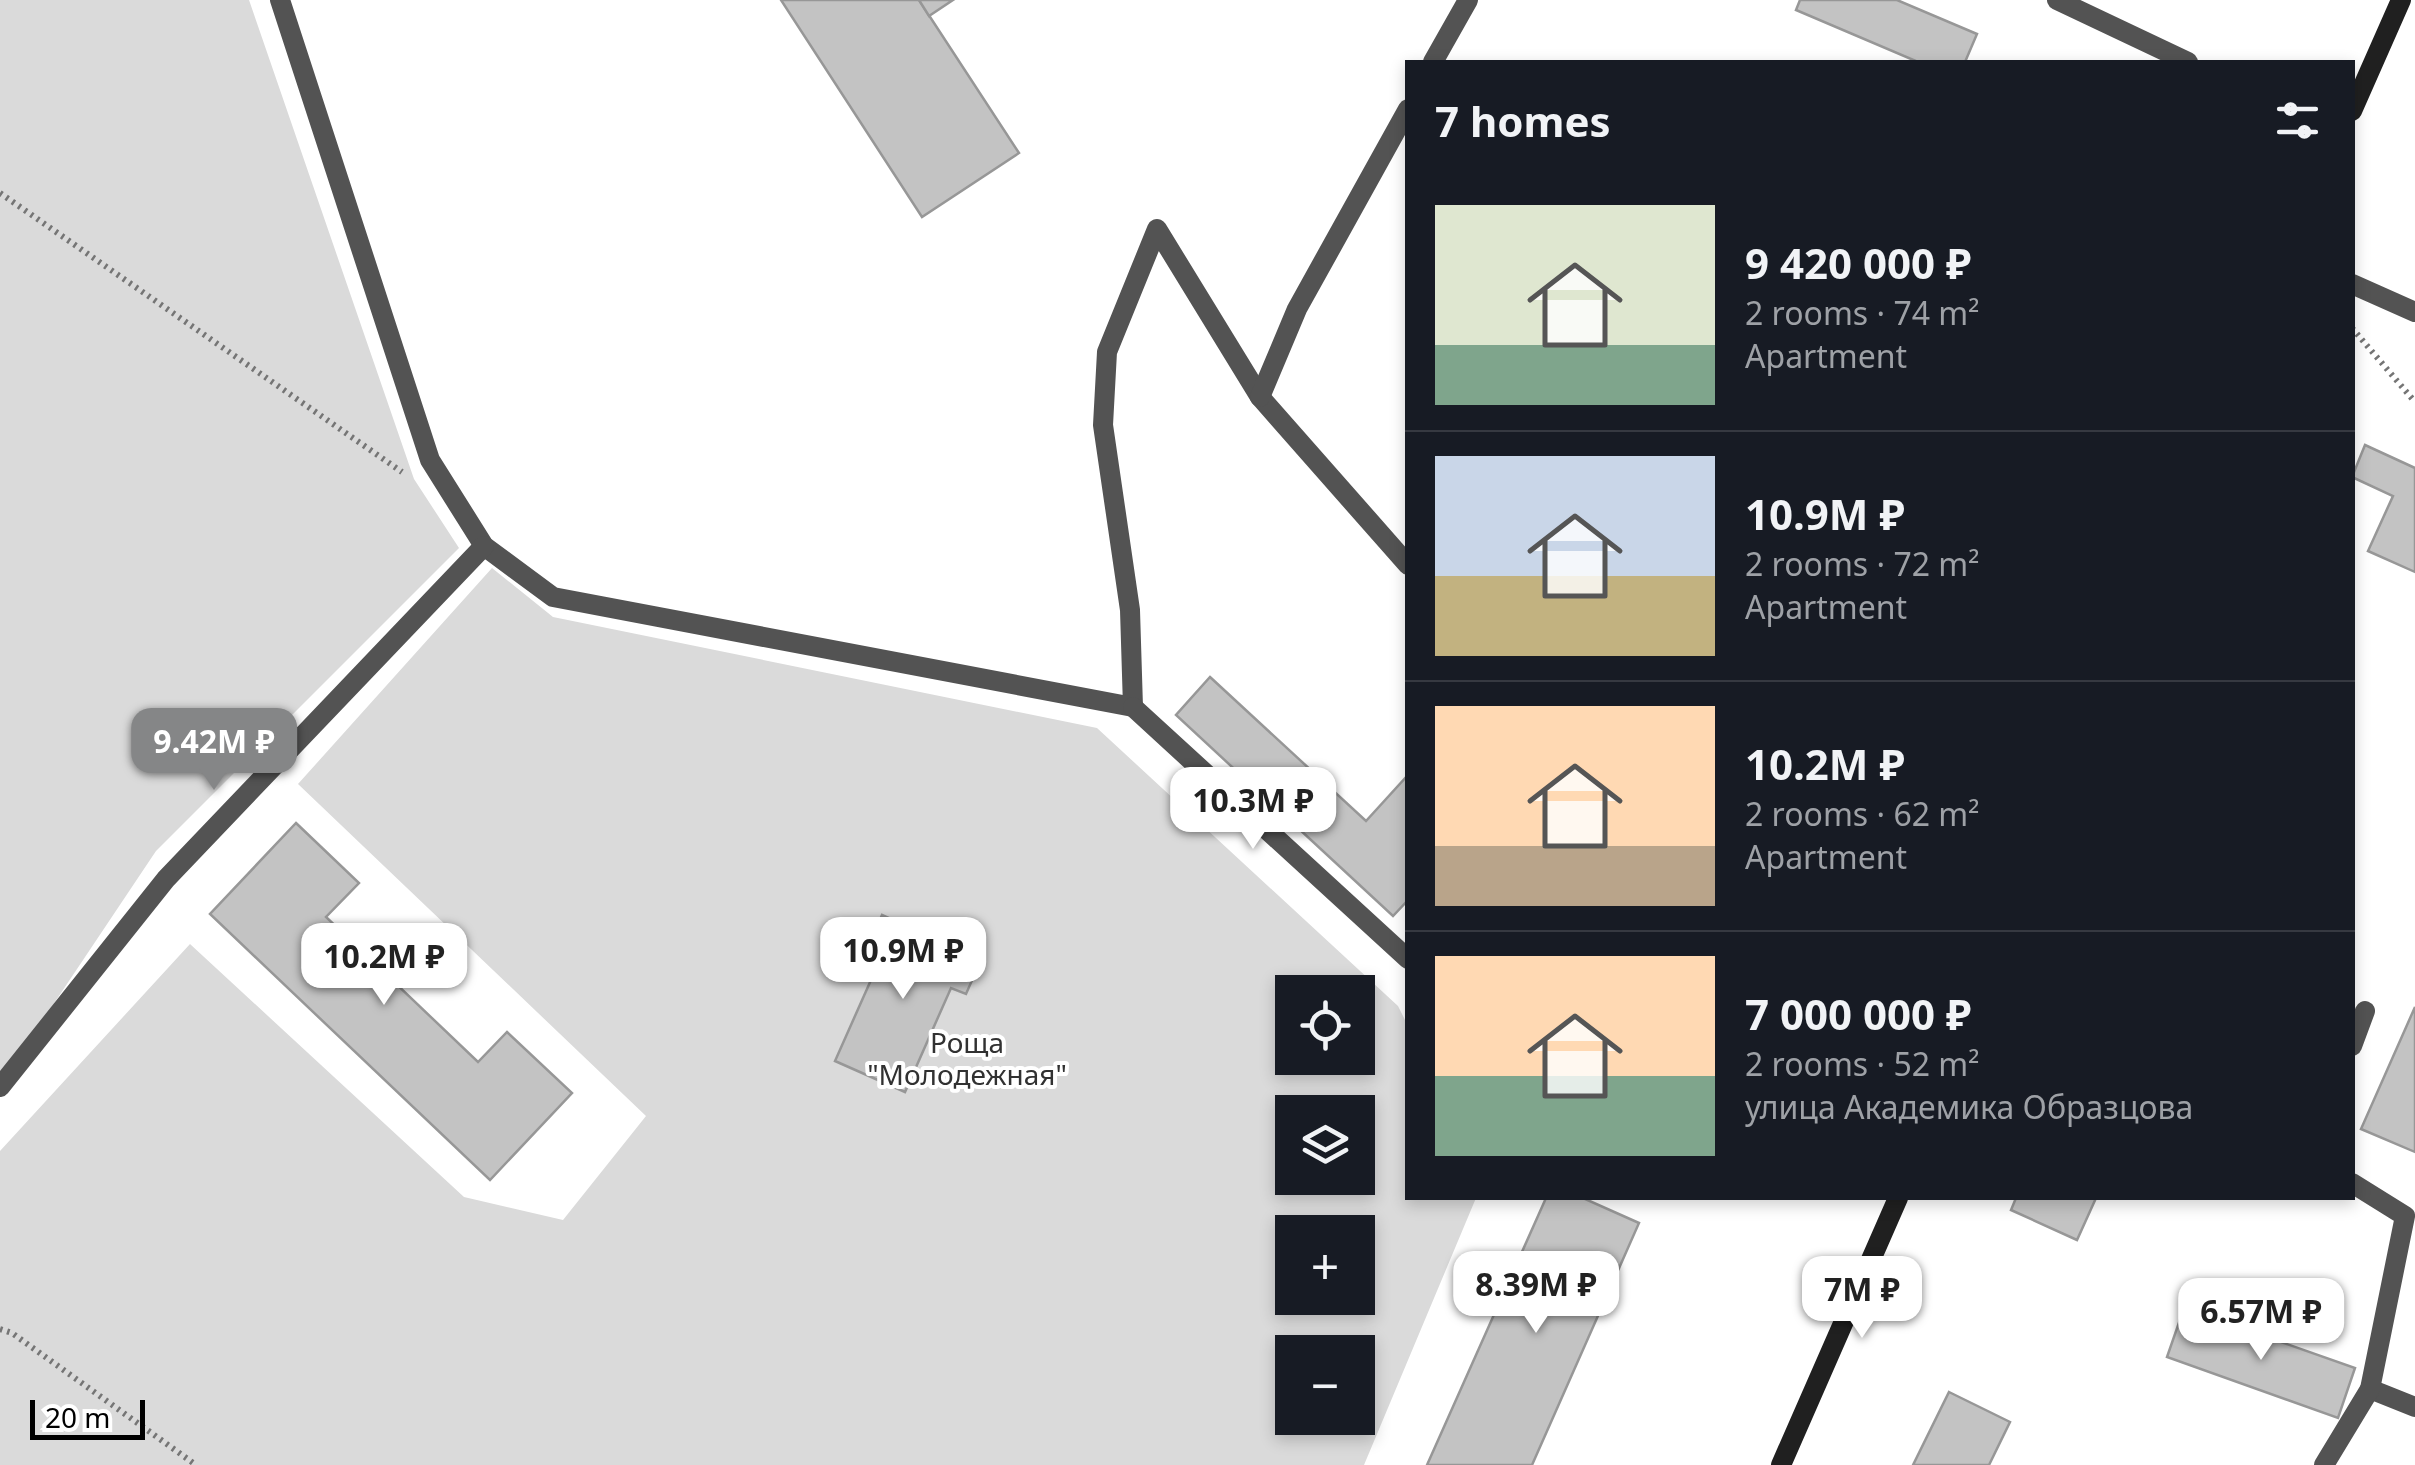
<!DOCTYPE html>
<html lang="en">
<head>
<meta charset="utf-8">
<style>
	body { margin:0; font-family:"Noto Sans",sans-serif; background:#242831; color:#f1f3f6; height:100vh; display:flex; flex-direction:column; font-size:38px; white-space:nowrap }
	* { box-sizing:border-box; margin:0 }
	p { font-size:32px; color:#9ea1a6 }
	.icon { flex:none; width:55px; height:55px; fill:none; stroke:currentColor; stroke-width:2; stroke-linecap:round; stroke-linejoin:round }
	.map { position:relative; flex:1; overflow:hidden }
	.details { position:absolute; left:1405px; top:60px; width:950px; height:1140px; display:flex; flex-direction:column; background:#171b24; border-radius:0px; box-shadow:0 5px 15px #0003 }
	.details>* { flex:none }
	.fabs { position:absolute; left:1275px; top:975px; display:grid; gap:20px }
	.fabs a { display:grid; place-items:center; width:100px; height:100px; border-radius:0px; background:#171b24; box-shadow:0 5px 15px #0003; font-size:50px }
	.scale { position:absolute; left:30px; bottom:25px; width:115px; box-sizing:border-box; padding-left:10px; border:5px solid #000; border-top:0; font-size:28px; line-height:35px; white-space:nowrap; color:#000; -webkit-text-stroke:8px #fff; paint-order:stroke }
	.price { position:absolute; translate:-50% -85px; padding:0 22px; border-radius:20px; background:#fff; color:#222; font-size:32px; line-height:65px; filter:drop-shadow(0 2px 5px #0008) }
	.price::after { content:''; position:absolute; left:50%; top:60px; width:30px; height:22px; margin-left:-15px; background:inherit; clip-path:polygon(0 0,100% 0,50% 100%) }
	.price.active { background:#858687; color:#fff }
	ul { padding:0; list-style:none }
	li { display:flex; align-items:center; gap:30px; height:250px; padding:0 30px }
	li+li { border-top:2px solid #363941 }
	li span { display:grid; place-items:center; flex:none; width:280px; height:200px; border-radius:0px; color:#555 }
	li>.icon { margin-inline-start:auto }
	span .icon { width:120px; height:120px; fill:#fffc; stroke-width:1 }
	li b { font-size:42px }
	h2 { display:flex; justify-content:space-between; align-items:center; height:120px; padding:0 30px; font-size:42px }
	.map>svg:first-child { display:block }
	.green { fill:#dadada; fill-rule:evenodd }
	.building { fill:#c3c3c3; stroke:#979797; stroke-width:2.5 }
	.lines { fill:none; stroke-linecap:round; stroke-linejoin:round }
	.path { stroke:#757575; stroke-width:6; stroke-dasharray:2.5 5; stroke-linecap:butt }
	.lane { stroke:#535353; stroke-width:20 }
	.street { stroke:#535353; stroke-width:20 }
	.secondary { stroke:#202020; stroke-width:20 }
	.labels { text-anchor:middle; dominant-baseline:central; stroke-width:8; stroke-linejoin:round; paint-order:stroke }
	.park-label { font-size:28px; fill:#313131; stroke:#fff }
</style>
</head>
<body>
<div class="map">
<svg width="2415" height="1465" viewBox="0 0 2415 1465">
	<rect width="100%" height="100%" fill="#fff"/>
	<g class="green">
		<polygon points="0,0 249,0 414,479 459,548 156,851 0,1084"/>
		<path d="M492,568L553,617L1097,728L1398,1006L1407,1024L1408,1198H1476L1364,1465H0V1151L190,944L464,1197L563,1220L646,1116L298,784ZM1292,992H1358V1058H1292ZM1292,1112H1358V1178H1292ZM1292,1232H1358V1298H1292ZM1292,1352H1358V1418H1292Z"/>
	</g>
	<g class="building">
		<polygon points="781,0 919,0 1019,153 922,217"/>
		<polygon points="919,0 953,0 929,16"/>
		<polygon points="1800,0 1897,0 1977,34 1965,62 1918,62 1796,10"/>
		<polygon points="2365,445 2415,468 2415,572 2368,551 2393,496 2352,477"/>
		<polygon points="1210,677 1366,821 1408,775 1408,900 1393,916 1176,715"/>
		<polygon points="296,823 359,883 326,917 478,1062 507,1032 572,1093 490,1180 210,914"/>
		<polygon points="882,915 981,960 966,994 951,988 905,1092 835,1061 883,953 869,946"/>
		<polygon points="2415,1007 2415,1152 2361,1129"/>
		<polygon points="1546,1198 1583,1198 1639,1223 1532,1465 1427,1465"/>
		<polygon points="2016,1198 2096,1198 2077,1240 2011,1210"/>
		<polygon points="2184,1308 2355,1368 2338,1418 2167,1357"/>
		<polygon points="1949,1392 2010,1422 1989,1465 1913,1465"/>
	</g>
	<g class="lines">
		<g class="path">
			<polyline points="0,193 402,472"/>
			<polyline points="2352,328 2415,402"/>
			<polyline points="0,1329 12,1333 196,1465"/>
		</g>
		<g class="lane">
			<polyline points="2352,284 2415,312"/>
			<polyline points="2352,1046 2365,1011"/>
			<polyline points="2370,1389 2415,1407"/>
			<polyline points="2324,1465 2370,1389 2405,1216 2352,1183"/>
		</g>
		<g class="street">
			<polyline points="280,0 430,460 484,546 553,597 1133,707 1130,610 1103,425 1107,352 1157,229 1260,397 1408,565"/>
			<polyline points="2057,0 2188,62"/>
			<polyline points="1433,62 1468,0"/>
			<polyline points="1260,397 1297,309 1408,109"/>
			<polyline points="1133,707 1408,959"/>
			<polyline points="0,1087 166,879 484,546"/>
		</g>
		<g class="secondary">
			<polyline points="2352,111 2401,0"/>
			<polyline points="1781,1465 1898,1198"/>
		</g>
	</g>
	<g class="labels">
		<g class="park-label">
			<text x="967" y="1042">Роща<tspan x="967" dy="32">"Молодежная"</tspan></text>
		</g>
	</g>
</svg>
<div class="fabs">
<a><svg class="icon" aria-label="locate" viewBox="0 0 24 24"><circle cx="12" cy="12" r="6"/><path d="M12 2v4M12 18v4M2 12h4M18 12h4"/></svg></a>
<a><svg class="icon" aria-label="layers" viewBox="0 0 24 24"><path d="M12 4l9 5-9 5-9-5zM3 14l9 5 9-5"/></svg></a>
<a>+</a>
<a>−</a>
</div>
<div class="scale">20 m</div>
<b class="price active" style="left:214px;top:793px">9.42M ₽</b>
<b class="price" style="left:1253px;top:852px">10.3M ₽</b>
<b class="price" style="left:903px;top:1002px">10.9M ₽</b>
<b class="price" style="left:384px;top:1008px">10.2M ₽</b>
<b class="price" style="left:1536px;top:1336px">8.39M ₽</b>
<b class="price" style="left:1862px;top:1341px">7M ₽</b>
<b class="price" style="left:2261px;top:1363px">6.57M ₽</b>
<section class="details">
<h2>7 homes<svg class="icon" aria-label="filters" viewBox="0 0 24 24"><path d="M4 7h16M4 17h16"/><circle cx="9" cy="7" r="2"/><circle cx="15" cy="17" r="2"/></svg></h2>
<ul>
<li><span style="background:linear-gradient(#dfe7d0 70%,#7fa58c 0)"><svg class="icon" aria-label="home" viewBox="0 0 24 24"><path d="M3 11l9-7 9 7M6 9v11h12V9"/></svg></span><div><b>9 420 000 ₽</b><p>2 rooms · 74 m²</p><p>Apartment</p></div></li>
<li><span style="background:linear-gradient(#c9d6e8 60%,#c2b280 0)"><svg class="icon" aria-label="home" viewBox="0 0 24 24"><path d="M3 11l9-7 9 7M6 9v11h12V9"/></svg></span><div><b>10.9M ₽</b><p>2 rooms · 72 m²</p><p>Apartment</p></div></li>
<li><span style="background:linear-gradient(#ffd9b3 70%,#b9a48a 0)"><svg class="icon" aria-label="home" viewBox="0 0 24 24"><path d="M3 11l9-7 9 7M6 9v11h12V9"/></svg></span><div><b>10.2M ₽</b><p>2 rooms · 62 m²</p><p>Apartment</p></div></li>
<li><span style="background:linear-gradient(#ffd9b3 60%,#7fa58c 0)"><svg class="icon" aria-label="home" viewBox="0 0 24 24"><path d="M3 11l9-7 9 7M6 9v11h12V9"/></svg></span><div><b>7 000 000 ₽</b><p>2 rooms · 52 m²</p><p>улица Академика Образцова</p></div></li>
</ul>
</section>
</div>
</body>
</html>
